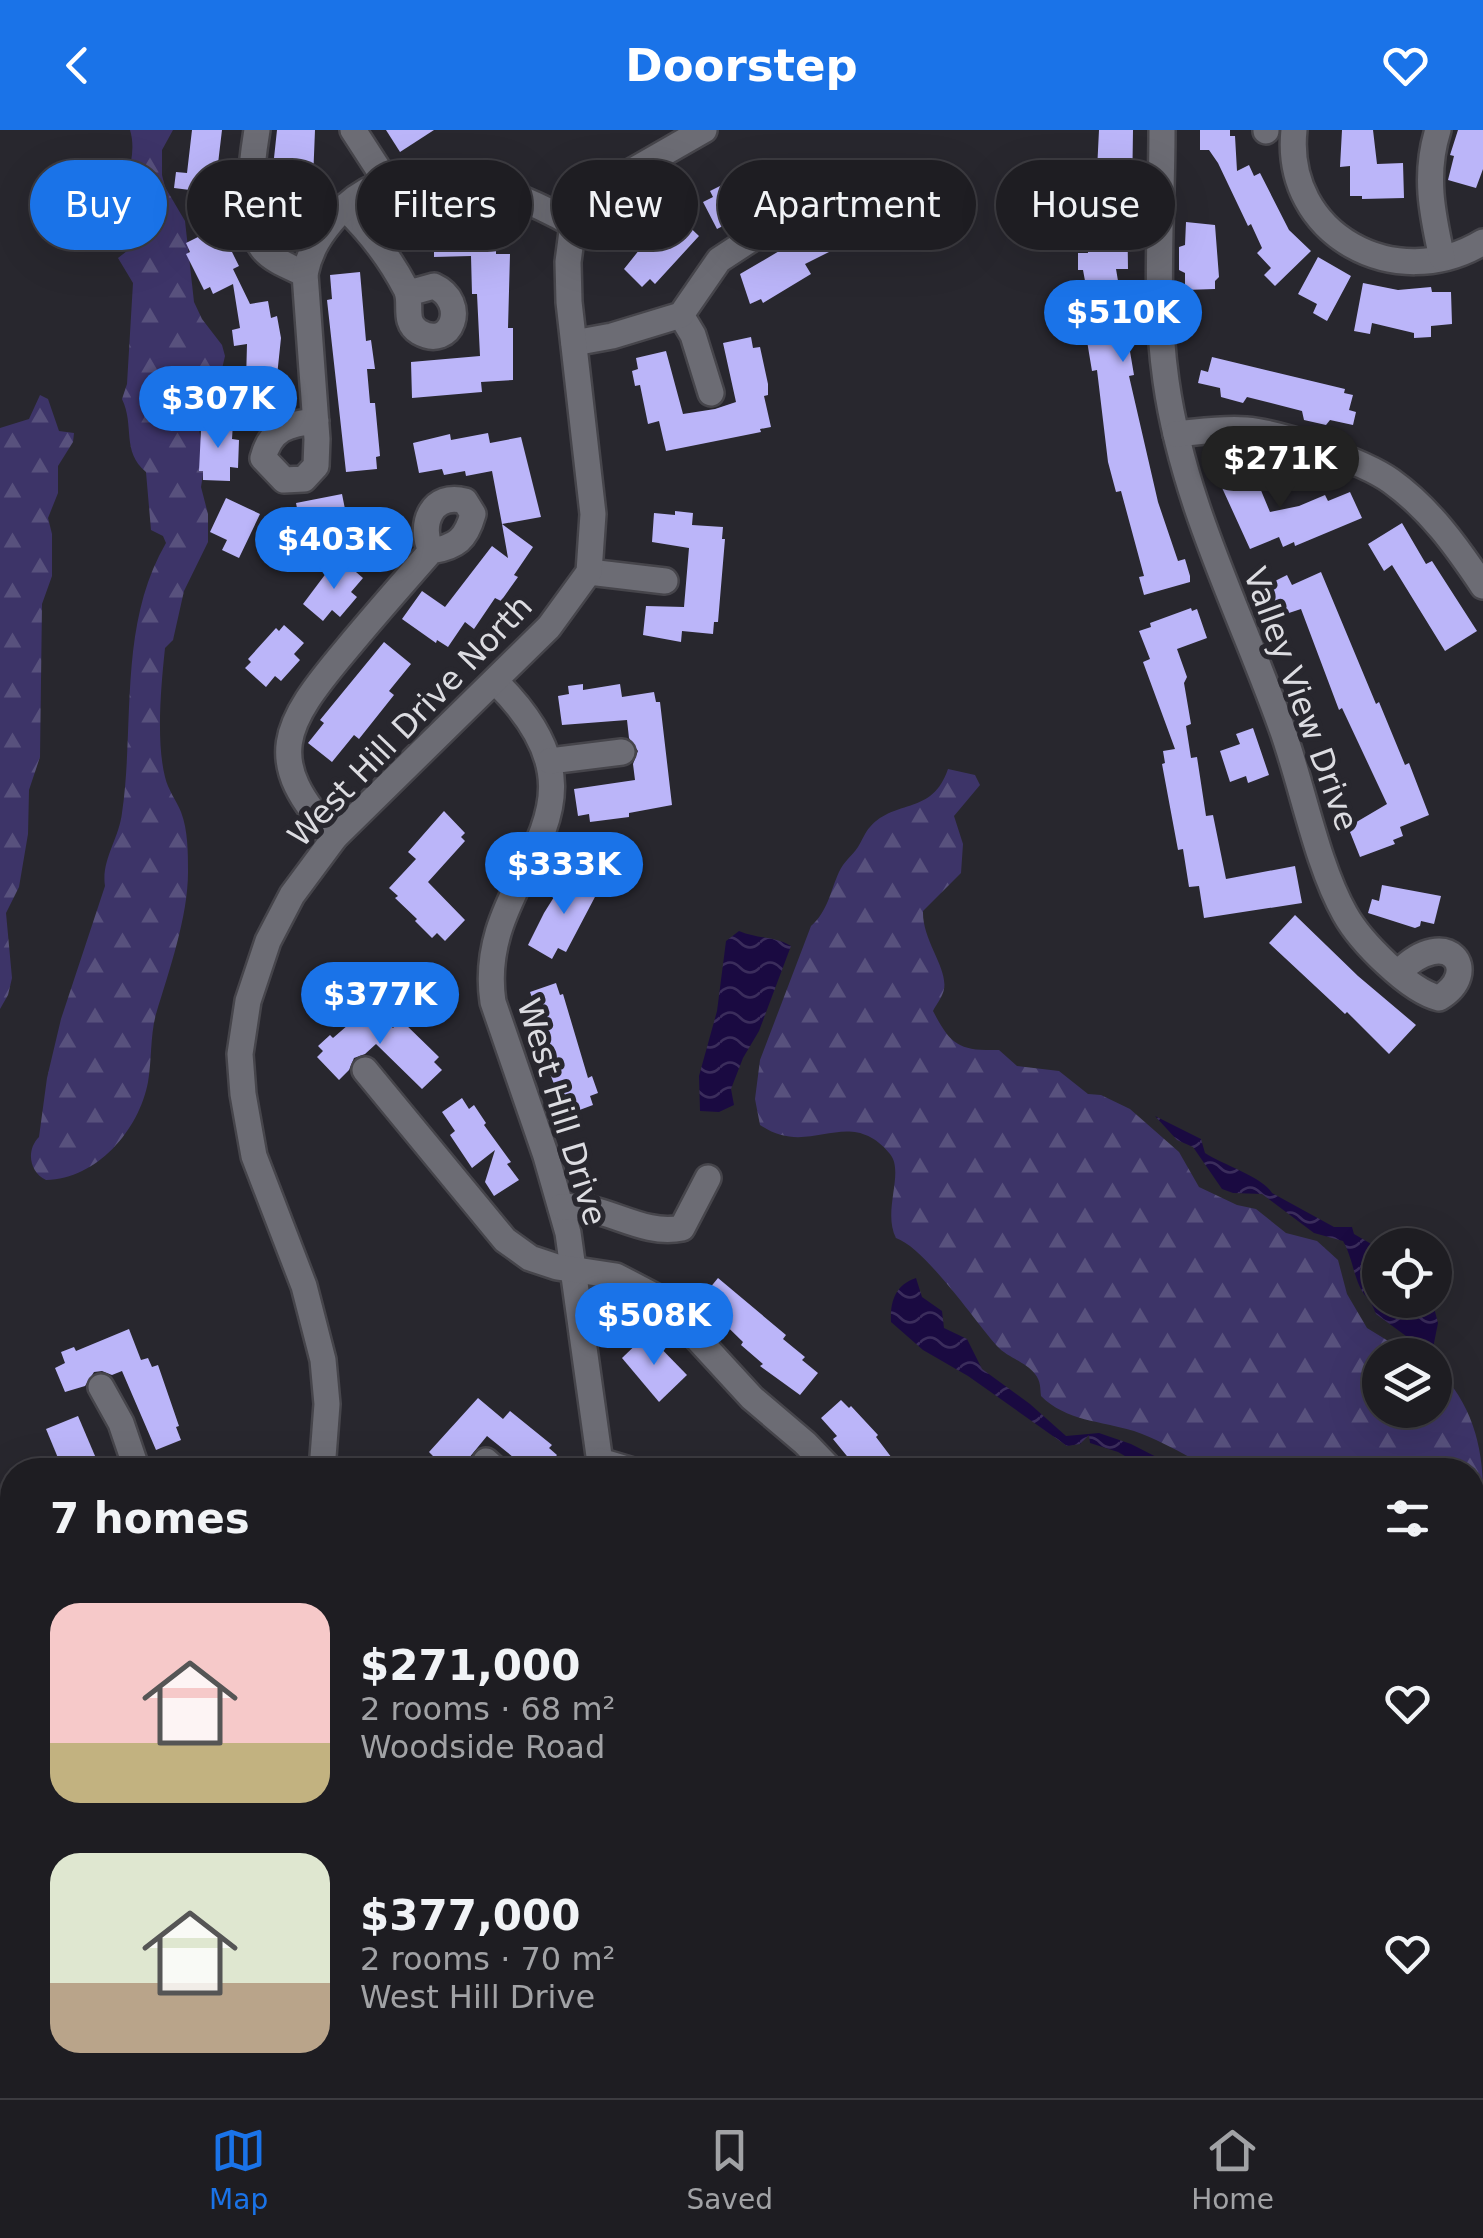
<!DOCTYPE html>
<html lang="en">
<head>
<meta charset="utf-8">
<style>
	body { margin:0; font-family:"DejaVu Sans",sans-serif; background:#26262a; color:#f1f3f6; height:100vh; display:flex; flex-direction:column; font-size:38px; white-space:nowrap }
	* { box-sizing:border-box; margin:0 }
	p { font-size:32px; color:#a1a2a5 }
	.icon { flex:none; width:55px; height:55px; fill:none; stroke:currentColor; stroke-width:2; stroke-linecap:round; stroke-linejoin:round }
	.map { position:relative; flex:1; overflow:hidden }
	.drawer { position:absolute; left:0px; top:1328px; width:1485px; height:642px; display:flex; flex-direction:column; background:#1e1d22; border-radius:40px 40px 0 0; box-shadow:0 10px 40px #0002,0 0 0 2px #3c3b40 }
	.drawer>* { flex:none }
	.banner { position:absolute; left:30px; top:30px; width:1425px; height:90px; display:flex; gap:20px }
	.tools { position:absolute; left:1362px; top:1098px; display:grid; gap:20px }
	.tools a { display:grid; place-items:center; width:90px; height:90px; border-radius:50%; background:#1e1d22; box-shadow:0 10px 40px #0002,0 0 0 2px #3c3b40; font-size:50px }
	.price { position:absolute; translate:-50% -85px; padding:0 22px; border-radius:35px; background:#1a73e8; color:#fff; font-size:32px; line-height:65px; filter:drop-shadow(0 2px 5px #0008) }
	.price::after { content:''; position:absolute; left:50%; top:60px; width:30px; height:22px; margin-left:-15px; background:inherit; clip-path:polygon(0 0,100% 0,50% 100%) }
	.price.current { background:#222; color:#fff }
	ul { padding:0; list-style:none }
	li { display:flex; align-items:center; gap:30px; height:250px; padding:0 50px }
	li span { display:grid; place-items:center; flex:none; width:280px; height:200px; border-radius:30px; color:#555 }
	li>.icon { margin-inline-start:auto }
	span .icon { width:120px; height:120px; fill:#fffc; stroke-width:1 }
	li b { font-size:42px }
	h2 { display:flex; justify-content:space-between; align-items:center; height:120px; padding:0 50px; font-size:42px }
	.pill { padding:0 35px; border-radius:45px; background:#1e1d22; box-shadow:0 10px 40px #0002,0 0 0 2px #3c3b40; font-size:35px; line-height:90px }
	.pill.current { background:#1a73e8; color:#fff }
	header { display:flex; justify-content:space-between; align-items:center; height:130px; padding:0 50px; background:#1a73e8; color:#fff; font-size:45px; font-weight:600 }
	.menu { display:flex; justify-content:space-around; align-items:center; height:140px; border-top:2px solid #3c3b40; background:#1e1d22; font-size:28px; color:#a1a2a5 }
	.menu a { display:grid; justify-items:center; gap:5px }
	.menu .current { color:#1a73e8 }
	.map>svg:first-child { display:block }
	.forest { fill:url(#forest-firs) }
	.water { fill:url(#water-waves) }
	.building { fill:#bbb5f9 }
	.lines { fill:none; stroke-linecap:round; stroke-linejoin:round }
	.minor-casing { stroke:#46454b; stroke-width:30 }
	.minor { stroke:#6c6c74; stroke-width:25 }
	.labels { text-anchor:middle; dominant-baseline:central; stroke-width:10; stroke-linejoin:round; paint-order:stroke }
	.street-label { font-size:32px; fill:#dcdce1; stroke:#28272e }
</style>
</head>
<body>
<header><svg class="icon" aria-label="back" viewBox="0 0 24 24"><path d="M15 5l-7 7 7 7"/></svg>Doorstep<svg class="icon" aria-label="heart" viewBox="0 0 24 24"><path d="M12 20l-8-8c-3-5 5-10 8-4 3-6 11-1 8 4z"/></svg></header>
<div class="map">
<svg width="1483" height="1968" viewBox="0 0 1483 1968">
	<defs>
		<pattern id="forest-firs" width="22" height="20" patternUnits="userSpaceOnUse" patternTransform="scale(2.5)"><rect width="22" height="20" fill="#3d3468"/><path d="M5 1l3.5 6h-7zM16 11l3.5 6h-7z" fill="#58517d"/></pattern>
		<pattern id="water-waves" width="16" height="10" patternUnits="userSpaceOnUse" patternTransform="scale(2.5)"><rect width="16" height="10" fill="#1a0a41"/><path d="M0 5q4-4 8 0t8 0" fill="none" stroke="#3b2d5c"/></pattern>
	</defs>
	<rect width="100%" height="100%" fill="#28272e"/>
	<g class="forest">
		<path d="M130,0H173L162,20V45L165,57L185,91L194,172L202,189L222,215L225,226L221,243L197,289L205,332L201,357L208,384V412L184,461L173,510L165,518C161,556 156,611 165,647C168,660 176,670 181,682C188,700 188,723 188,742C188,787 169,841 156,884C150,906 152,929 148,952C139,1000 97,1049 46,1050C29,1042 26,1020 39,1007L47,948L61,889L105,756C101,730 119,709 122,683C135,595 118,495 166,413L163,406L151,400L146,342C121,321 135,296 122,269L127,254L133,153L118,128L136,114L141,104L138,95L123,83C120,54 139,30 130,0Z"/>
		<polygon points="40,265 48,269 59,301 74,303 73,312 58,336 58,363 48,388 52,404 52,446 42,474 40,627 29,660 28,704 19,757 6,783 12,848 8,865 0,879 0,298 29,289"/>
		<path d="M948,639L975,645L980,655L954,686L963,714L961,743L923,781C922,810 948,838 944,859C943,866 936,875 933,881C951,916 960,921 999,920L1017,936L1059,941L1088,964L1101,965L1130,979L1179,1022L1199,1057L1237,1075L1256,1079L1286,1103L1317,1111L1338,1130L1347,1164L1367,1198L1411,1225H1380V1280H1435L1437,1239C1471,1272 1483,1315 1483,1361L1473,1359L1472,1340H1195L1191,1328C1173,1318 1154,1308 1134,1301C1101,1291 1066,1291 1041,1266C1040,1257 1041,1252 1035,1244C1026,1232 1008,1228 997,1216C974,1190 925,1118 896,1108C882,1081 905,1042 890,1024C848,973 810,1030 760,995L755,969L760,930L811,796C828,781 830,762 839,742C844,731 852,726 858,717C862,711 865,702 870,697C896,668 932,686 948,639Z"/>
		<polygon points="1483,1871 1483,1968 1367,1968 1383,1958 1472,1958 1473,1881"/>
	</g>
	<g class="water">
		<path d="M739,801C758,809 774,806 791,816L759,901L743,928L731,959L734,975L719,982L700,981L699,946L717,881L726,811Z"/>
		<path d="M1155,986L1201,1009L1205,1023C1223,1035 1263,1047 1272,1063L1334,1097H1352L1354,1104L1380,1119V1170H1432L1438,1193L1433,1218L1421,1217L1376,1184L1370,1170C1354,1158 1355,1132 1343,1111L1314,1103L1262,1064L1233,1063L1222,1059L1193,1017L1177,1010Z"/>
		<path d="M916,1148L922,1167L942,1181L944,1198L967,1209L982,1239L1030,1274L1066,1306L1099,1303L1131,1314L1182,1340H1149L1118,1322L1090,1313L1089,1305L1080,1314L1067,1316L968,1246L923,1220L891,1192C890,1172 895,1155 916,1148Z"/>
	</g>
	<g class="building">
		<polygon points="192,0 222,0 217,42 225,43 222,64 174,58 176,42 187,43"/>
		<polygon points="277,0 315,0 313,50 305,49 301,87 268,84"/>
		<polygon points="386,0 434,0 400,22"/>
		<polygon points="1099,0 1133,0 1132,67 1127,67 1128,139 1116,139 1134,245 1129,246 1158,372 1178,431 1185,429 1190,446 1190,452 1144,465 1139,447 1144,446 1121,361 1116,362 1108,332 1097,240 1092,241 1087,211 1092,210 1085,167 1088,167 1083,140 1078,140 1078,123 1088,123 1087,101 1094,101"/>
		<polygon points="1200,0 1230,0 1230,6 1235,6 1237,41 1249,35 1254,46 1260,43 1289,100 1311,121 1275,156 1264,145 1271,138 1257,123 1262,118 1251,94 1248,96 1218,33 1209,20 1200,20"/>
		<polygon points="1342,0 1373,0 1377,34 1403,33 1404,68 1362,69 1362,66 1350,66 1350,36 1340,37"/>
		<polygon points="1458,0 1483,0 1483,39 1476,58 1448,50 1454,26 1450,25"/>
		<polygon points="787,30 833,120 805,134 811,144 763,173 761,169 750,174 740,144 793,113 788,102 788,86 775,78 772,71 717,99 703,72 713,67 710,61 744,44 746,48 757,42 758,45"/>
		<polygon points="679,87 699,106 655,154 650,149 642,157 624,139 664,89 671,96"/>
		<polygon points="483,89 483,93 496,93 496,124 510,124 508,198 513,198 513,250 481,252 482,262 412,268 411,232 480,226 477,164 472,164 471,126 434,127 434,121 410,121 410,94 421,94 421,91"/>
		<polygon points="1186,92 1215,95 1219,147 1215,151 1215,159 1185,160 1185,143 1179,140 1179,117 1185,115"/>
		<polygon points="210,101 216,112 225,108 239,136 233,139 250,174 268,171 271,188 277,186 281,208 277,246 284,247 284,268 236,266 236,250 246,251 247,214 234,216 232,200 240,198 233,154 213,164 210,157 204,160 186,124 190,122 186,113"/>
		<polygon points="1318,127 1351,146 1327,191 1313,183 1317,174 1298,164"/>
		<polygon points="360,142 366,211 371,210 375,239 367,239 370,273 375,273 380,326 376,327 377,339 346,342 327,170 332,169 330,145"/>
		<polygon points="1363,153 1398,160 1431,157 1432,162 1451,162 1452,194 1431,196 1431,207 1414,208 1414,203 1372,193 1370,204 1354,201"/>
		<polygon points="751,207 753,218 760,217 768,254 768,265 764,266 771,297 760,299 761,302 666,321 659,291 648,294 640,255 635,256 632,241 638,239 636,228 666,221 683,284 715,279 736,272 723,213"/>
		<polygon points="1212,227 1345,259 1344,263 1353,265 1349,280 1356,282 1353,295 1330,290 1326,295 1304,290 1302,281 1247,267 1243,273 1221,267 1220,258 1198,253 1201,240 1208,242"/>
		<polygon points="205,291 233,293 232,309 239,310 238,338 230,337 230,351 203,350 203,341 199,341 201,300 205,300"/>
		<polygon points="488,303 490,313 521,307 541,387 502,394 492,341 466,346 465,341 444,345 442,339 419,343 413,313 450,304 451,310"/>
		<polygon points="1241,326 1250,348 1255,346 1270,382 1299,376 1325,365 1328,371 1350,362 1362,388 1295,416 1294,412 1283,417 1279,407 1250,419 1213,338"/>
		<polygon points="342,364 348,394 293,411 292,405 280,407 275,383 297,378 296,373"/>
		<polygon points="226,368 260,384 239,428 222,420 227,410 210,402"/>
		<polygon points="675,381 693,383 692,395 723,397 722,409 725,409 718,492 714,492 713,504 682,501 681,512 643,505 646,476 684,477 689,418 652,412 654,383 675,385"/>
		<polygon points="1402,393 1426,434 1432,431 1477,501 1445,521 1392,435 1384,441 1368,414"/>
		<polygon points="502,394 533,417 514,445 518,447 501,471 495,468 474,499 465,492 448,517 437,510 436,513 402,489 422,461 445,477 492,416 508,428"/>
		<polygon points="342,430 363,448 351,462 357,467 340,487 332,480 323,491 303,474 333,434 336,437"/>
		<polygon points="1321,442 1376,574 1379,572 1405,635 1409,633 1429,685 1400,697 1403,706 1393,710 1395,714 1360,727 1348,697 1387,674 1342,578 1339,580 1301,479 1265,491 1253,462 1287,445 1292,455"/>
		<polygon points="1191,478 1192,481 1197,479 1207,508 1177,519 1187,547 1184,553 1191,594 1186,596 1191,628 1197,627 1206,686 1213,685 1226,749 1295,736 1302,773 1204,788 1199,756 1189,757 1183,719 1178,720 1162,634 1165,633 1163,621 1175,619 1143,532 1150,529 1139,501 1151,497 1150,493"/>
		<polygon points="284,495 304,513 294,524 300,530 281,551 275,546 266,557 245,538 251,532 248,529 276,498 279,501"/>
		<polygon points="384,512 411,534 389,561 394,565 359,609 354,605 332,632 308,613 324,593 320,590"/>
		<polygon points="583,554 583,560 620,554 622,567 654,562 656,572 660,572 672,675 629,683 629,687 590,692 589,684 578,686 574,659 635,650 633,634 638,621 629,608 627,590 562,595 558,566 569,564 568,556"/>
		<polygon points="1253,598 1269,645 1248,653 1246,646 1230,652 1220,621 1240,614 1236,604"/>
		<polygon points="444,681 465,703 461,707 465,711 428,752 465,790 445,811 437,803 432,808 415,791 417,789 395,768 398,766 389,758 416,729 408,722"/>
		<polygon points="575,741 597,754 592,762 596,765 566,822 558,818 552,829 528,815 544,783 559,759 564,762"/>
		<polygon points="1382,755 1441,766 1434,794 1421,791 1420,796 1415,798 1368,783 1372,769 1379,771"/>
		<polygon points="1295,785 1358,846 1416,895 1389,924 1347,882 1345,884 1269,813"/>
		<polygon points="556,853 560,865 563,864 588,948 592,946 598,963 590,966 593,975 566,985 542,923 545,923 533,887 538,885 530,862"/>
		<polygon points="371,875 393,898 401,890 439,927 434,932 442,940 422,959 376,914 365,924 354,928 349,940 339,950 317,927 323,921 318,916 330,905 333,908"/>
		<polygon points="462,968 469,979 474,975 486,993 484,995 511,1032 507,1034 519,1050 494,1066 485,1052 495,1020 472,1038 450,1005 455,1001 442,982"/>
		<polygon points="718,1148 786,1205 783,1209 805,1227 802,1230 818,1243 800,1265 760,1236 763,1234 741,1215 743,1212 700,1170"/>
		<polygon points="129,1199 141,1230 148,1228 152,1237 158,1235 179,1296 176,1297 181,1310 156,1320 122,1241 112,1245 102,1241 94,1242 85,1256 65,1262 55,1238 65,1233 61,1222 74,1217 76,1221"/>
		<polygon points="647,1204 687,1245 659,1272 622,1228"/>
		<polygon points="478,1268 503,1289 510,1281 552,1315 549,1318 557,1325 544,1340 529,1340 487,1306 459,1340 435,1340 428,1334 434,1327 429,1322"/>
		<polygon points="841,1270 849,1278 851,1276 878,1305 876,1307 901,1340 859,1340 851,1331 833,1309 837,1306 821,1288"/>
		<polygon points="78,1286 101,1340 63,1340 46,1299"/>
	</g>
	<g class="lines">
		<defs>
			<g id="minor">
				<path d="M257,0C252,30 243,95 263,119C273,131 291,137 305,144"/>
				<polyline points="353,0 386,51"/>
				<path d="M1162,0C1162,84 1154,167 1166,251C1183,373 1240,481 1281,596C1302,653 1316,733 1345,784C1360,811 1409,861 1439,868C1483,842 1448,793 1399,842"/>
				<polyline points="1266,0 1266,1"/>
				<path d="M1294,0C1283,105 1396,165 1483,112"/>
				<path d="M1438,0C1424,44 1432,83 1442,128"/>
				<path d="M344,77C369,101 390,128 406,159C413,172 402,192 419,202C452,221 469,172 434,156L409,163"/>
				<polyline points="681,185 693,205 711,263"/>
				<polyline points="574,213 612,206 681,185 719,130 774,94"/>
				<path d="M316,291C288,294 271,298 263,328L284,350L304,349L316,336L317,309L305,144C310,119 321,103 338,84C400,15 505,56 573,94"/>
				<path d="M1176,304C1199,302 1222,298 1246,300C1281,303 1363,331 1391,351C1430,379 1457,417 1483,456"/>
				<polyline points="589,442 665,451"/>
				<path d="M496,552C632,686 473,740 493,872L546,1026L568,1103L601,1340"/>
				<polyline points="550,631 622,622"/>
				<path d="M335,707C261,630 284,594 345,521C373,487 402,454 431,421C457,417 466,409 473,384L465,371C433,362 418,393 431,421"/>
				<polyline points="365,940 505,1110 530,1128 557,1137 616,1146 662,1170 752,1268 805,1313 831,1340"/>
				<path d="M561,1077C603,1072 640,1107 682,1098L708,1048"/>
				<polyline points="101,1257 121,1293 137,1340"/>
				<polyline points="486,1331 496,1340"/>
				<polyline points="600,1331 630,1340"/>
				<polyline points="322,1340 327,1274 323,1230 304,1156 254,1026 243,964 240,924 248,871 268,811 292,765 335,707 549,497 589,442 593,384 569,172 568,132 573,94 587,73 608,55 704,0"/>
				<polyline points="0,1650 12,1646"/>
				<polyline points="0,1735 12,1730"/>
				<polyline points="32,1968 39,1958"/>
			</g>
		</defs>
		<use href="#minor" class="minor-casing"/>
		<use href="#minor" class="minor"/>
	</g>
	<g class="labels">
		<g class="street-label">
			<text transform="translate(1301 569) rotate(70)">Valley View Drive</text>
			<text transform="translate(410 591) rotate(-46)">West Hill Drive North</text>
			<text transform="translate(562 982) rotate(73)">West Hill Drive</text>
		</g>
	</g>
</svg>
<div class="tools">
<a><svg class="icon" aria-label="locate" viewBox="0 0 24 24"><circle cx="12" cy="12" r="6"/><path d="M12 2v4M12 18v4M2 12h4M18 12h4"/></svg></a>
<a><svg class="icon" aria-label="layers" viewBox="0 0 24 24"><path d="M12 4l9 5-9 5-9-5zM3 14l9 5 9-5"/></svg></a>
</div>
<b class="price" style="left:1123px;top:235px">$510K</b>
<b class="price" style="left:218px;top:321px">$307K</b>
<b class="price current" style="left:1280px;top:381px">$271K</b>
<b class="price" style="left:334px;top:462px">$403K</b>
<b class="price" style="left:564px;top:787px">$333K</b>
<b class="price" style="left:380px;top:917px">$377K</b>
<b class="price" style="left:654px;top:1238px">$508K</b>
<div class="banner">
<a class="pill current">Buy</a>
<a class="pill">Rent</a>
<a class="pill">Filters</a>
<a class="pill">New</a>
<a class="pill">Apartment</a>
<a class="pill">House</a>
</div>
<section class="drawer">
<h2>7 homes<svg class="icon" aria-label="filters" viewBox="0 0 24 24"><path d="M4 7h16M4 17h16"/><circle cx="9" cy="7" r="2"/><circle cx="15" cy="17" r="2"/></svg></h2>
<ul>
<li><span style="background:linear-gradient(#f6c9c9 70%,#c2b280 0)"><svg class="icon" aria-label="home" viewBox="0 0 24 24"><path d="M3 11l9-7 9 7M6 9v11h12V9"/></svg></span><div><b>$271,000</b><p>2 rooms · 68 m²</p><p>Woodside Road</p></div><svg class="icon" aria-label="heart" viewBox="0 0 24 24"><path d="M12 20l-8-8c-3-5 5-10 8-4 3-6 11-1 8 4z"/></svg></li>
<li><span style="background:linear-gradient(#dfe7d0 65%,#b9a48a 0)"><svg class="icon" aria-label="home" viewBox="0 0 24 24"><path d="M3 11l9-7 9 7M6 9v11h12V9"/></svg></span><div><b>$377,000</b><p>2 rooms · 70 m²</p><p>West Hill Drive</p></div><svg class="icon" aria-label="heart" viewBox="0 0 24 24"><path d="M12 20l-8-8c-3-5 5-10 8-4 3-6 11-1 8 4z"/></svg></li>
</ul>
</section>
</div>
<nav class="menu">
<a class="current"><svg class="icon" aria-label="map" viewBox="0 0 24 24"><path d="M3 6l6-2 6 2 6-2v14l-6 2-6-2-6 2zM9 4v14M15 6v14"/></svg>Map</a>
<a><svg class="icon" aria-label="saved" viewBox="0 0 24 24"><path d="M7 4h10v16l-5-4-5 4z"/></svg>Saved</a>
<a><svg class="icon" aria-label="home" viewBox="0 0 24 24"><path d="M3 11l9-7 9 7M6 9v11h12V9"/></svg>Home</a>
</nav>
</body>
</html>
